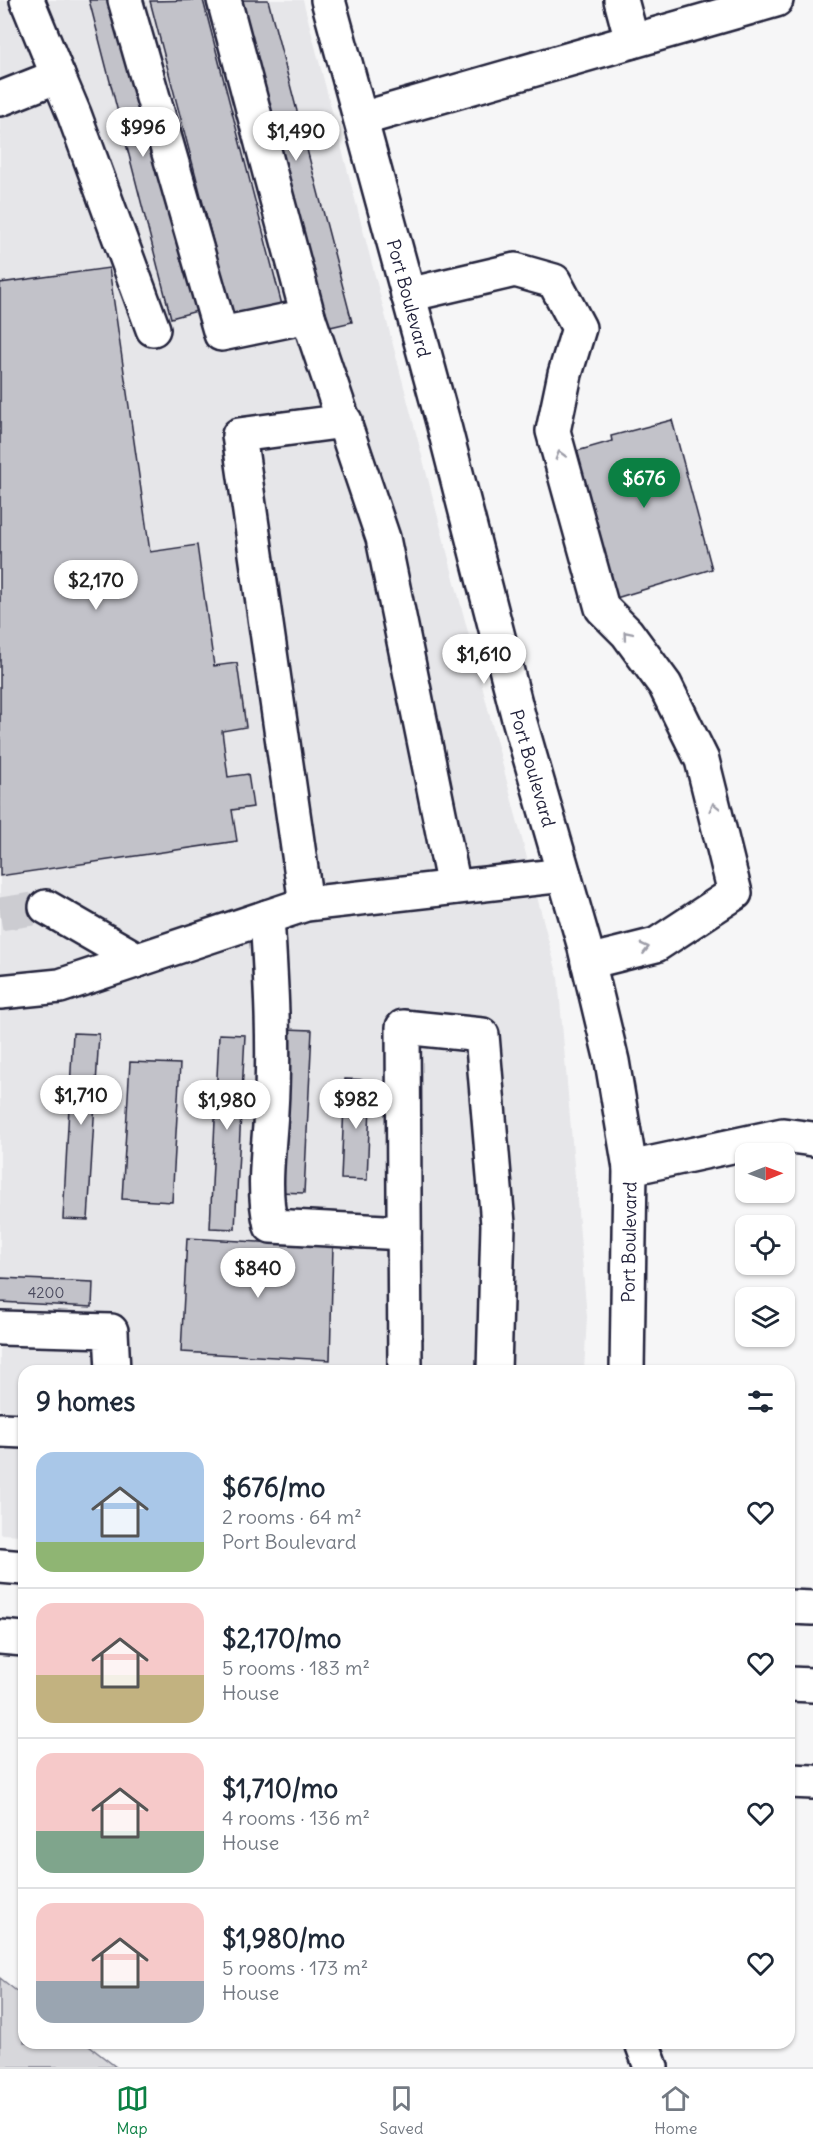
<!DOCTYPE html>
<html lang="en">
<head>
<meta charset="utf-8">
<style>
	body { margin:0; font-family:Delius,sans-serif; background:#f2f2f3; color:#1f2937; height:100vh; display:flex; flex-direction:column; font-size:22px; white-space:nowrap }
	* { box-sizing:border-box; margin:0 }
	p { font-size:20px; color:#747a83 }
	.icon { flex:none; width:33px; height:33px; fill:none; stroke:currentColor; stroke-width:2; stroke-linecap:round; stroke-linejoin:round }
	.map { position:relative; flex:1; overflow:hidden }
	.sheet { position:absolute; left:18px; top:1365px; width:777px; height:684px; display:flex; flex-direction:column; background:#fff; border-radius:18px; box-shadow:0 2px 4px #0004 }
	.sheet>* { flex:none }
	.needle { width:39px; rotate:89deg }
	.fabs { position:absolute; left:735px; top:1143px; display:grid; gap:12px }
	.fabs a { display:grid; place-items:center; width:60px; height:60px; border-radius:12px; background:#fff; box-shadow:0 2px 4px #0004; font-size:30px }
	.price { position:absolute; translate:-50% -51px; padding:0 14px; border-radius:21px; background:#fff; color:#222; font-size:20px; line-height:39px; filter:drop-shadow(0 2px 3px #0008) }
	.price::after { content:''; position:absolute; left:50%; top:36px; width:18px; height:14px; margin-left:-9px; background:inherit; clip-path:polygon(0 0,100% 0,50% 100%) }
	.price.on { background:#0b8043; color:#fff }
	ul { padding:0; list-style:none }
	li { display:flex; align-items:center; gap:18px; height:150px; padding:0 18px }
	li+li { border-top:2px solid #e0e1e3 }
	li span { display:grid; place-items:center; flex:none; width:168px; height:120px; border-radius:18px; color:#555 }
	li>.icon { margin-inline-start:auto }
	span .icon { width:72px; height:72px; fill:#fffc; stroke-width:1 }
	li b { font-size:26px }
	h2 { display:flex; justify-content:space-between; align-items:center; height:72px; padding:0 18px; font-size:26px }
	.menu { display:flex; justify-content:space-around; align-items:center; height:84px; border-top:2px solid #e0e1e3; background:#fff; font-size:16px; color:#747a83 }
	.menu a { display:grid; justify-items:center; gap:3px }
	.menu .on { color:#0b8043 }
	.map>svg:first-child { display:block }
	.built { fill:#e6e6e9 }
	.green { fill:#d7d7db; stroke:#7c7c8b; stroke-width:1.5 }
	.building { fill:#c2c2c9; stroke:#22223b; stroke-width:1.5 }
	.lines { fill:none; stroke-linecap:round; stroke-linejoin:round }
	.minor-tunnel { stroke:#ccccd1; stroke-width:33; stroke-dasharray:33 16; stroke-linecap:butt }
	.minor-casing { stroke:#22223b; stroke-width:38 }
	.major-casing { stroke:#22223b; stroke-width:38 }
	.minor { stroke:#fff; stroke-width:33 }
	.major { stroke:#fff; stroke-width:33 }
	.oneway { stroke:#9c9ca7 }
	.labels { text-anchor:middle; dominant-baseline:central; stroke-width:4.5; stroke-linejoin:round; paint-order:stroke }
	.number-label { font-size:15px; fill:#4a4a5e }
	.street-label { font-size:18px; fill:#22223b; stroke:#fff }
</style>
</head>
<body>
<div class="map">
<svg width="813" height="2067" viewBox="0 0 813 2067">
	<rect width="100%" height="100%" fill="#f6f6f7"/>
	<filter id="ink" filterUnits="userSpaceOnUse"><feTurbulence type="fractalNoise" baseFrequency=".0167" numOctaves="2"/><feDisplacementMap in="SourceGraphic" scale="12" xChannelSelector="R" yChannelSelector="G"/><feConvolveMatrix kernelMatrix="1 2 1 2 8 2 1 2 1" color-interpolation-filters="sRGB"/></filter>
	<g filter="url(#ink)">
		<polygon class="built" points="0,0 303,0 558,977 587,1317 584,1371 24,1371 24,1535 0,1534"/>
		<polygon class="green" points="0,1978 24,1997 24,2043 85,2043 116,2067 0,2067"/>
		<g class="building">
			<polygon points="89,0 116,0 197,311 171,318"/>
			<polygon points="203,0 282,305 233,318 150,1"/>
			<polygon points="240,0 268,0 352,322 326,328"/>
			<polygon points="109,268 150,552 197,545 214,666 237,663 246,727 222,731 228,777 248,774 253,807 232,810 237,841 0,876 0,283"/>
			<polygon points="672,420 712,569 616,598 577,451 612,441 611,436"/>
			<polygon points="286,1029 312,1030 304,1193 278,1192"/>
			<polygon points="73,1033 99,1034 88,1220 63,1219"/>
			<polygon points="219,1034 245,1035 235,1229 210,1228"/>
			<polygon points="130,1062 180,1064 172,1202 122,1199"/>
			<polygon points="345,1079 371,1080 367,1180 341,1179"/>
			<polygon points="187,1238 333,1246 330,1360 181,1352"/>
			<polygon points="0,1278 93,1282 92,1307 0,1302"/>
		</g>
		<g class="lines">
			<polyline class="minor-tunnel" points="0,914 46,907"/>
			<defs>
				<g id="minor">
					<polyline points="27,0 58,76"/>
					<polyline points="125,0 221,334 308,316"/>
					<polyline points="224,0 308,316 383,538 454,887"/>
					<path id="s1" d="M328,0L443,422L519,719L584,944L612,1061L630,1168L627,1371"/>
					<polyline points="621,0 632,41"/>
					<polyline points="0,99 58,76 74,114 153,329"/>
					<polyline points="361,119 776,0"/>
					<polyline points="408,295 515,270 554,281 579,328 565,374 553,431 602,608 627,633 665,685 702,760 735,893 656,945 588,962"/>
					<polyline points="306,904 239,435 345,421"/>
					<polyline points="46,907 138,960"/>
					<path d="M267,917C271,981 275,1047 271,1111C269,1149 262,1189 271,1226L404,1233"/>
					<polyline points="0,992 60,986 306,904 564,875"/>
					<polyline points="630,1168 783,1135 813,1139"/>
					<polyline points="0,1328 111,1331 113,1371"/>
					<polyline points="405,1371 403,1027 482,1035 498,1224 494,1371"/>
					<polyline points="0,1430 24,1431"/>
					<polyline points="789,1781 813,1782"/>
					<polyline points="642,2043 651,2067"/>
				</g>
				<g id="major">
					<polyline points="0,1566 24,1568"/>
					<polyline points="789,1607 813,1608"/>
					<polyline points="0,1637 24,1639"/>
					<polyline points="789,1684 813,1685"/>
				</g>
			</defs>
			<use href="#minor" class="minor-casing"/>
			<use href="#major" class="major-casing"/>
			<use href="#minor" class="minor"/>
			<use href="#major" class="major"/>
		</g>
		<defs><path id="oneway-chevron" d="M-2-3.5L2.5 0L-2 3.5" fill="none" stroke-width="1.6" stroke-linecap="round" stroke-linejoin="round" transform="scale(1.5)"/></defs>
		<g class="oneway">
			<use href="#oneway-chevron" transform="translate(560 455) rotate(-106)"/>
			<use href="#oneway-chevron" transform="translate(627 635) rotate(-130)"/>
			<use href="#oneway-chevron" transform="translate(714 807) rotate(-104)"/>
			<use href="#oneway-chevron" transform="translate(645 948) rotate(-14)"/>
		</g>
	</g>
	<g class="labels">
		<g class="number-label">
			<text x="46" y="1292">4200</text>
		</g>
		<g class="street-label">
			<text stroke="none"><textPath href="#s1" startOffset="309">Port Boulevard</textPath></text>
			<text stroke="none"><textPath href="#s1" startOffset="795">Port Boulevard</textPath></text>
			<text transform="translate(629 1242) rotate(-89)">Port Boulevard</text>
		</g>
	</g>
</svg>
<div class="fabs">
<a><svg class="needle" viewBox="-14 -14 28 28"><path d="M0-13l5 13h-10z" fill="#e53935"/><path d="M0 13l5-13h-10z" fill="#747a83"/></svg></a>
<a><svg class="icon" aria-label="locate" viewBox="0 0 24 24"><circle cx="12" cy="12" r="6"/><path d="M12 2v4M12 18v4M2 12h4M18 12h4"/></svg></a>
<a><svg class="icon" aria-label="layers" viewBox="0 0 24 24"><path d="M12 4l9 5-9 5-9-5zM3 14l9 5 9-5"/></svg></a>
</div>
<b class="price" style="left:143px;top:158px">$996</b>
<b class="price" style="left:296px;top:162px">$1,490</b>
<b class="price on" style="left:644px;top:509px">$676</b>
<b class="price" style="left:96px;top:611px">$2,170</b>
<b class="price" style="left:484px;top:685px">$1,610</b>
<b class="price" style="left:81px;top:1126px">$1,710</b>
<b class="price" style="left:356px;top:1130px">$982</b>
<b class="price" style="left:227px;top:1131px">$1,980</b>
<b class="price" style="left:258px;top:1299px">$840</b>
<section class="sheet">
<h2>9 homes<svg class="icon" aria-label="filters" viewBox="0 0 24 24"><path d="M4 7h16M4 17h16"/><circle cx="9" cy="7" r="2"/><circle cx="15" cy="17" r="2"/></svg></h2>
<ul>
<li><span style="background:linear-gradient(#a9c7e8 75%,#8fb573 0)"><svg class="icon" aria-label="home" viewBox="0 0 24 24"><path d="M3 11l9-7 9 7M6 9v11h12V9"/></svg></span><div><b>$676/mo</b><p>2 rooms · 64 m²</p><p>Port Boulevard</p></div><svg class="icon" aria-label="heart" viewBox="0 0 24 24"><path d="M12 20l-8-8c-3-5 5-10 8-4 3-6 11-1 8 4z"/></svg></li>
<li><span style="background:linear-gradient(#f6c9c9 60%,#c2b280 0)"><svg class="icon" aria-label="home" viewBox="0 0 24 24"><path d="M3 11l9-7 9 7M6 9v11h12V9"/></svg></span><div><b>$2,170/mo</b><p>5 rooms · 183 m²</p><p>House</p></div><svg class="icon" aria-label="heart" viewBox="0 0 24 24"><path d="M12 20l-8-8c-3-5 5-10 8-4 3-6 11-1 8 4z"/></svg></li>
<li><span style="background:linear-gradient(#f6c9c9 65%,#7fa58c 0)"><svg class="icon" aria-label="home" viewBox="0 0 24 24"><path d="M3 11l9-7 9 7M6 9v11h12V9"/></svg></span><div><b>$1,710/mo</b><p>4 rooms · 136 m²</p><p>House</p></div><svg class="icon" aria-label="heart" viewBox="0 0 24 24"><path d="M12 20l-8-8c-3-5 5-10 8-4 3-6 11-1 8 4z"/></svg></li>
<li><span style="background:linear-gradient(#f6c9c9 65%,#9aa5b1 0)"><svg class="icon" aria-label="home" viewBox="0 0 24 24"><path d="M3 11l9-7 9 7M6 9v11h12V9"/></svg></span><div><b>$1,980/mo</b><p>5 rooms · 173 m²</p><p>House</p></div><svg class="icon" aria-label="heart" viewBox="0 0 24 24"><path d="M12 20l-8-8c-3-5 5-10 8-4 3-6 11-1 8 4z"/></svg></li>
</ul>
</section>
</div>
<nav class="menu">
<a class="on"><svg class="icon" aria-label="map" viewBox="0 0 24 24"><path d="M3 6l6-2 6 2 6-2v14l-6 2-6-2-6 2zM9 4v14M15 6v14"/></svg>Map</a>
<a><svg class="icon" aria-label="saved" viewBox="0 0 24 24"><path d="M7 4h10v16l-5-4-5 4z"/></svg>Saved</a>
<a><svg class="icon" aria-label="home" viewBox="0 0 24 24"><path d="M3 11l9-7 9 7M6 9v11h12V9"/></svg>Home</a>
</nav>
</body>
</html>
